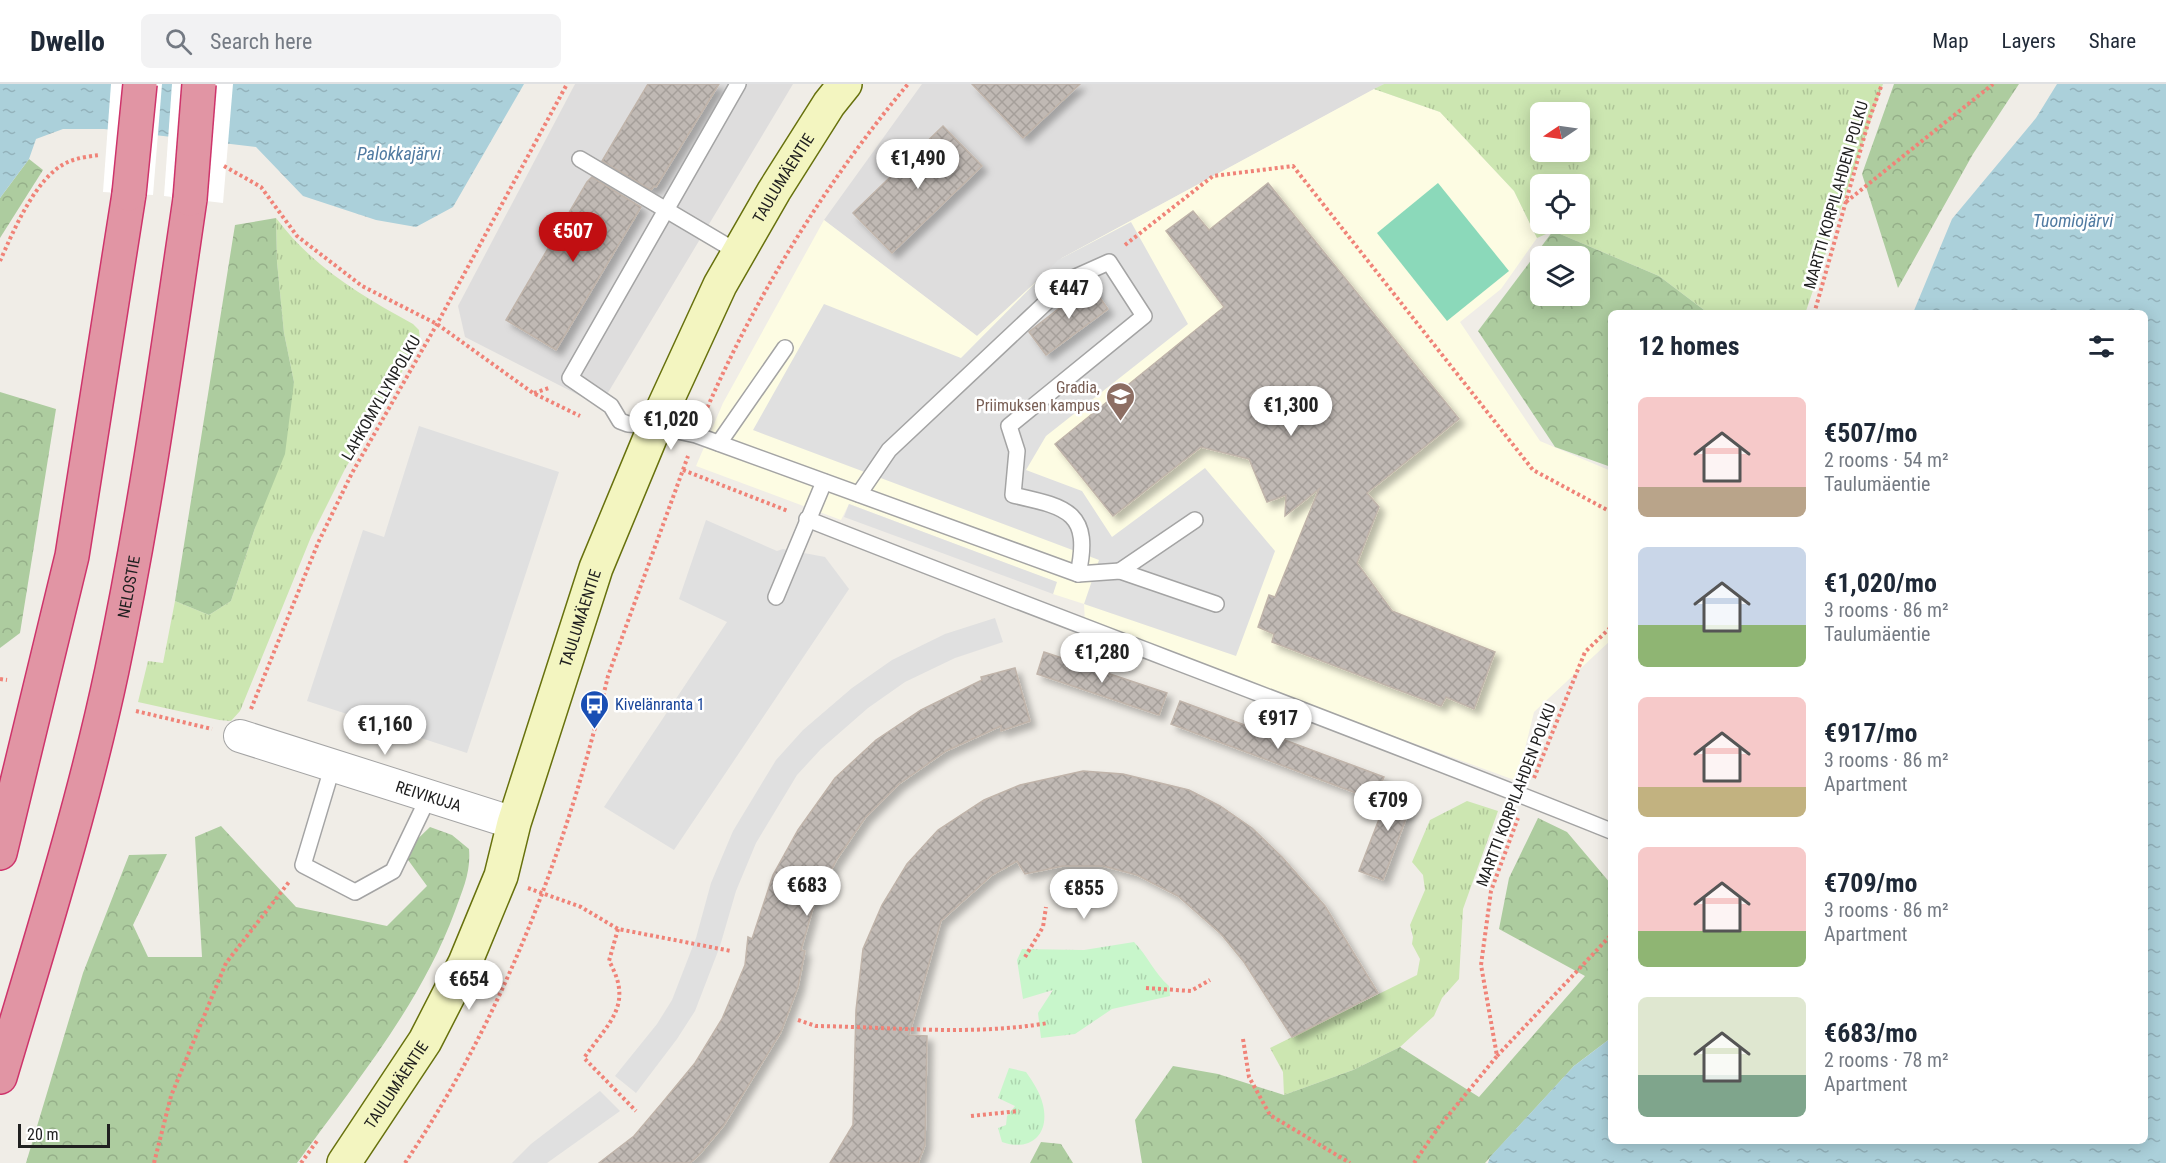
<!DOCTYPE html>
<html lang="en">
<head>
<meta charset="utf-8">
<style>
	body { margin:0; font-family:"Roboto Condensed",sans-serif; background:#f2f2f3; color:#1f2937; height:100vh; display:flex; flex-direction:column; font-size:22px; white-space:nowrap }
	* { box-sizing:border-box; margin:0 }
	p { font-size:20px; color:#747a83 }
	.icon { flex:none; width:33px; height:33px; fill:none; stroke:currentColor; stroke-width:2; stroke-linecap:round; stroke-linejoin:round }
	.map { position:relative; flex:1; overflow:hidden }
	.side { position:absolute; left:1608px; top:226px; width:540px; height:834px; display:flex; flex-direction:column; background:#fff; border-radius:9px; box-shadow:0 3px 15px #0003 }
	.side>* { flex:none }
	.needle { width:39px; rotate:257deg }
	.fabs { position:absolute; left:1530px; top:18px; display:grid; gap:12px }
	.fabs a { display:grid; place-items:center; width:60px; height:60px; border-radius:9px; background:#fff; box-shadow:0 3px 15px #0003; font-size:30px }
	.scale { position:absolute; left:18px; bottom:15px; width:92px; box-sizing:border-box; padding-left:6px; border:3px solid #202020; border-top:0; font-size:16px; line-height:21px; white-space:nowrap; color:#202020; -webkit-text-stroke:4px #fff; paint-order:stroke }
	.price { position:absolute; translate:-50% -51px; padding:0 14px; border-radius:21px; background:#fff; color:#222; font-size:20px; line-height:39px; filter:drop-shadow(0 2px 3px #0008) }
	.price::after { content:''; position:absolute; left:50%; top:36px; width:18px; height:14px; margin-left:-9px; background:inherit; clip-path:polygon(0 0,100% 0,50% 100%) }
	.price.on { background:#c10f12; color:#fff }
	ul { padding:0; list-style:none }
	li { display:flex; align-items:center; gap:18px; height:150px; padding:0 30px }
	li span { display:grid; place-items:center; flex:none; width:168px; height:120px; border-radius:9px; color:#555 }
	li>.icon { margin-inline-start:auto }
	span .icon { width:72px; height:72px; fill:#fffc; stroke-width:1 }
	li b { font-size:26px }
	h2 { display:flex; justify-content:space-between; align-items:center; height:72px; padding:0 30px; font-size:26px }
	header { display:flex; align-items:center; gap:36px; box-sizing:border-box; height:84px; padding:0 30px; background:#fff; border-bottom:2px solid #e0e1e3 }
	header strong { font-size:28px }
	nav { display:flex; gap:33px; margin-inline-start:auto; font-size:21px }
	.search { width:420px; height:54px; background:#f2f2f3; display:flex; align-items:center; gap:15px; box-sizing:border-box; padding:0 21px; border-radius:9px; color:#747a83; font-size:22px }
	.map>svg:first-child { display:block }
	.residential { fill:#dedddd }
	.education { fill:#fdfce3 }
	.grass { fill:url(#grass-tufts); fill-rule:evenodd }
	.forest { fill:url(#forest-crowns); fill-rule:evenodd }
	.park { fill:url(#park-tufts) }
	.pitch { fill:#8bd9ba }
	.parking { fill:#e0e0e0 }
	.water { fill:url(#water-ripples) }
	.pier { fill:#fff }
	.building { fill:url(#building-cross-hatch); stroke:#c0b4aa; stroke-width:1.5; filter:url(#shadow) }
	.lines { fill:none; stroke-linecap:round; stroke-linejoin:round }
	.lane-casing { stroke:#a4a4a4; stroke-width:18 }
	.street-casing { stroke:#a4a4a4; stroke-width:34 }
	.secondary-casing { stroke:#67710d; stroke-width:36 }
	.highway-casing { stroke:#ce346b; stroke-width:36 }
	.path { stroke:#f08378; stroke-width:4; stroke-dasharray:3 3; stroke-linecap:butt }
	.lane { stroke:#fff; stroke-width:15 }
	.street { stroke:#fff; stroke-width:32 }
	.secondary { stroke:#f3f5c0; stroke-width:33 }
	.highway { stroke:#e195a4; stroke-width:33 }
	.highway-bridge-casing { stroke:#ce346b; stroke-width:36; stroke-linecap:butt }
	.highway-bridge { stroke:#e195a4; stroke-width:33 }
	.labels { text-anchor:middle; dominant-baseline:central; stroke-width:5; stroke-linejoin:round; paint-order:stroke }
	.street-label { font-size:16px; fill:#202020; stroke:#fff }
	.education-label { font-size:16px; fill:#785e54; stroke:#fff; text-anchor:end }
	.transit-label { font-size:16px; fill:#164399; stroke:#fff; text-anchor:start }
	.water-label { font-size:18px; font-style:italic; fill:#507aa1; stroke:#fff }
</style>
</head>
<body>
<header>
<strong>Dwello</strong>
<div class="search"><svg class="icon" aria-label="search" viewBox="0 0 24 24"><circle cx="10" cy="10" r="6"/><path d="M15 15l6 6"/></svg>Search here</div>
<nav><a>Map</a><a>Layers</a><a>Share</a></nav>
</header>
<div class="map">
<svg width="2166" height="1079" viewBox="0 0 2166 1079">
	<defs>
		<pattern id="grass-tufts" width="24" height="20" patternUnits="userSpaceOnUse" patternTransform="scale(1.5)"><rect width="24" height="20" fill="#cce6b1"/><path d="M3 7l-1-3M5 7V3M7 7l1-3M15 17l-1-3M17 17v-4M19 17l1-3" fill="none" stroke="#afc598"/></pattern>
		<pattern id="forest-crowns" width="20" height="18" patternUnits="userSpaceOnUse" patternTransform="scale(1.5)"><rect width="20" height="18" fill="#adcc9f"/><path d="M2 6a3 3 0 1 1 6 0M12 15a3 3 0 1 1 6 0" fill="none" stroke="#95af89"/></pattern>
		<pattern id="park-tufts" width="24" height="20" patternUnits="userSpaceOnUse" patternTransform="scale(1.5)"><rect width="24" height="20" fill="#c8f6cb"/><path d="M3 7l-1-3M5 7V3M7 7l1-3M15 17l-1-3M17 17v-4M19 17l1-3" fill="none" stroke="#acd3ae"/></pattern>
		<pattern id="water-ripples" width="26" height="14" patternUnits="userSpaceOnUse" patternTransform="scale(1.5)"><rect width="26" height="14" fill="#abd0da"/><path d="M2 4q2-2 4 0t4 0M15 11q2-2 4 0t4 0" fill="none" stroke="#93b2bb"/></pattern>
		<pattern id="building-cross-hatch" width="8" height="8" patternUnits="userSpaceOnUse" patternTransform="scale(1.5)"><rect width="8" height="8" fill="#c0b9b4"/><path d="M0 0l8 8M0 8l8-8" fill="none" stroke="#a59f9a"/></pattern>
		<filter id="shadow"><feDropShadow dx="5.5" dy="5.5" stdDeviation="3" flood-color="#0004"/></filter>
	</defs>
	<rect width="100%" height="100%" fill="#f0ede7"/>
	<g class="residential">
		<polygon points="575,0 793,0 600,322 465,253 458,222"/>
		<polygon points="922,0 1384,0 1062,174 977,252 824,136"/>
	</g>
	<polygon class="education" points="1374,5 1440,28 1514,107 1537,154 1501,205 1460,238 1540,357 1611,387 1611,556 1534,628 1517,697 1085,539 1084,520 1053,510 1056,498 849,420 841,436 696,382 723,319 824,136 977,252 1062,174"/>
	<g class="grass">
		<path d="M1384,0H1883L1805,230L1708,229L1659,192L1553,147L1537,154L1514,107L1440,28L1374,5ZM1540,28H1580V68H1540ZM1540,100H1580V140H1540Z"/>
		<path d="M276,134C313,183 360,211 413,240L419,246L420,257L345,385L311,453L240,627L231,637L219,636L138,618L148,577L163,579L175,517L209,531L231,517L255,444L294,298L284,249L277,178Z"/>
		<polygon points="1467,717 1498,727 1463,825 1459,895 1442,914 1434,932 1400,963 1353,986 1284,1011 1283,988 1270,964 1417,891 1420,875 1412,860 1413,853 1410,841 1425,806 1423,791 1412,778 1430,736"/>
	</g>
	<g class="forest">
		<polygon points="1894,0 2019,0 1973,70 1898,204 1862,90"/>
		<polygon points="29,75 43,86 0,154 0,114"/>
		<polygon points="276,134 277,178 284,249 294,298 285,370 255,444 231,517 209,531 175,517 235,141"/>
		<path d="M1553,147L1659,192L1708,229L1611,230V383L1555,363L1478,247ZM1580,172V212H1540V172Z"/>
		<polygon points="0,308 56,325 20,549 0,564"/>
		<polygon points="1538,734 1567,748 1611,800 1611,954 1574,982 1485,1079 1142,1079 1135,1036 1173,982 1218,990 1284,1011 1353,986 1400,963 1479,1013 1585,892 1499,845 1509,794"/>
		<path d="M221,742L296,823L387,842L427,802L403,769L430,743L452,751L469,765C471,788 463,805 455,827C421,920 355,999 297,1079H26L83,889L129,771L167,770L133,841L148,873H202L195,753Z"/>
		<polygon points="1041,1058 1061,1060 1073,1079 1030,1079"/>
	</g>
	<g class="park">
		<path d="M1134,858C1148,872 1154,889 1169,902L1170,912L1112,925L1075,950L1041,954L1038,929L1053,906L1023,915L1017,876L1022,865L1084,866Z"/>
		<path d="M1009,984L1026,988C1033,998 1040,1008 1043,1021C1050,1051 1030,1068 1002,1058L998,1044L1006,1041L1007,1032L1015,1022L998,1014Z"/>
	</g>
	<polygon class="pitch" points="1438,99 1509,187 1447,237 1377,149"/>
	<g class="parking">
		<polygon points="1131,138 1188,240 1046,352 1026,386 1082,407 1112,453 1205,384 1275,467 1236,572 1084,520 1099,476 753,346 824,220 961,274 1058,176"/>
		<polygon points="419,342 559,388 467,669 307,617 363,446 384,453"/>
		<polygon points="849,420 1057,498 1053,510 844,433"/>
		<polygon points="706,436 777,467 783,465 825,473 849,505 674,766 604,723 727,538 679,515"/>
		<polygon points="995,534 1003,558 955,574 905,598 868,624 821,665 797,691 756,759 736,807 720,862 695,927 677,955 636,1009 615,992 657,940 672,916 696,854 711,799 733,747 776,676 803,646 852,604 892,576 945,550"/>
		<polygon points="600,1007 620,1027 547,1079 512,1079 531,1060"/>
	</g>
	<g class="water">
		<polygon points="0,0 524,0 453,123 416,143 376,136 303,112 256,63 104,45 63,45 36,55 29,75 0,114"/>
		<polygon points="2057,0 2166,0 2166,1079 1488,1079 1490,1073 1574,982 1611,954 1611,1058 2145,1058 2145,230 1913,229 1952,135 2036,34"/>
	</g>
	<g class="pier">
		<polygon points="111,0 162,0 153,111 103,108"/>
		<polygon points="172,0 233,0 223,119 164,112"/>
	</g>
	<g class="building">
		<polygon points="648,0 719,0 656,103 654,102 651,106 602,77"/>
		<polygon points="972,0 1080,0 1023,54"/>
		<polygon points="943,42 982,82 892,169 853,129"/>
		<polygon points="592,93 641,123 556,266 506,236 587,98"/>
		<polygon points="1268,99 1459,335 1367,409 1379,423 1357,479 1392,527 1495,568 1474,625 1446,613 1441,622 1272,558 1274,550 1258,543 1269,511 1275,513 1319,405 1285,432 1286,411 1267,418 1249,375 1201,363 1113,432 1055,360 1224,223 1166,147 1193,127 1209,146"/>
		<polygon points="1090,200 1108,225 1046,271 1029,248"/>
		<polygon points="1044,568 1167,609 1159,631 1037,590"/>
		<polygon points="1015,584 1030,637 1001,647 1001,642 946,667 899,700 865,734 837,775 815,817 801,866 805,867 798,903 781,948 724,1041 699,1071 690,1079 599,1079 634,1052 662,1019 695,979 722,935 745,881 748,853 752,855 773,791 798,746 835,694 876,656 921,626 982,596 981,593"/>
		<polygon points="1180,617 1384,693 1375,716 1171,640"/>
		<polygon points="1083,687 1123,690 1189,706 1220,722 1252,744 1282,773 1325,822 1378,909 1292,953 1244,878 1221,850 1178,812 1137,791 1103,782 1063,782 1025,790 1017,777 992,791 941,837 909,951 927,952 925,1061 918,1079 830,1079 853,1041 856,926 863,865 882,821 907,780 938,746 984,716 1020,701"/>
		<polygon points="1393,699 1416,708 1383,796 1359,787"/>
	</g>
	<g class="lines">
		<defs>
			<g id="lane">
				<polyline points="738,0 570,294 611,322 620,337 628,340 655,342 696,351 1078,490 1120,487 1216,520"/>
				<polyline points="580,75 739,169"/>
				<polyline points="719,359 785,264"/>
				<path d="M859,410L889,366L1071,195L1109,178L1144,232L1009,342L1017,367L1013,411C1066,423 1092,427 1078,490"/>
				<path d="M807,435C1075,541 1345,640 1611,747"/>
				<polyline points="1120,487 1195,436"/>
				<polyline points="776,513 824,398"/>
				<polyline points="333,681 303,781 355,808 393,787 429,712"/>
			</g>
			<g id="street">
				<path id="s1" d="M240,652L514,739"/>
			</g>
			<g id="secondary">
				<path id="s2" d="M344,1079L425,957L465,879L501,792L514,739L596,484L655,342L720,201L774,107L829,20L845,0"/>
			</g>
			<g id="highway">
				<polyline points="0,769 72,472 129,110"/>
				<path id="s3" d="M0,993C40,858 83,723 112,586C145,430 167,272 190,115"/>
			</g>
		</defs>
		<use href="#lane" class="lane-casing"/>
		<use href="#street" class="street-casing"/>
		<use href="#secondary" class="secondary-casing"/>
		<use href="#highway" class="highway-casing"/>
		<g class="path">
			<polyline points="224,82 261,103 297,152 362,202 437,240 533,309 580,332"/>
			<polyline points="1846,118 1993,0"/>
			<polyline points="1125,161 1213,92 1293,82 1533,386 1611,428"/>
			<path d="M0,177C14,146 36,92 68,78C77,74 90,72 100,71"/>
			<polyline points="1814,230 1869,36 1882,0"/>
			<polyline points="534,309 549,304"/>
			<path d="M705,329C756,211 826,98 908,0"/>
			<polyline points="683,386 788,427"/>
			<polyline points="0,595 7,596"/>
			<polyline points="251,625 318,459 352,389 437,240 567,0"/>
			<polyline points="136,627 212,645"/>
			<polyline points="1534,694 1585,568 1611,543"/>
			<polyline points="528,804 581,823 618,845 731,867"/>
			<path d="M618,845L609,877C634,921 609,938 584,974L636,1027"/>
			<polyline points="1025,873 1043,843 1046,823"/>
			<polyline points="1146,904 1191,907 1210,896"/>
			<path d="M798,936L816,942C893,943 972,952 1048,939"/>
			<polyline points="1243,955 1249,993 1270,1031 1350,1079"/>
			<polyline points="1497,972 1611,851"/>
			<polyline points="971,1032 1019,1027"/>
			<polyline points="154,1079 171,1012 226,879 289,798"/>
			<polyline points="301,1079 317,1057"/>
			<path d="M405,1079C504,932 567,764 608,592L688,372"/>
			<polyline points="1414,1079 1438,1044 1497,972 1481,881 1491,807 1518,734"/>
		</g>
		<use href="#lane" class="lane"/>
		<use href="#street" class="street"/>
		<use href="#secondary" class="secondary"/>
		<use href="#highway" class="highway"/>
		<defs>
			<g id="highway-bridge">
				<polyline points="129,110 140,0"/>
				<polyline points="190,115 199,0"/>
			</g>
		</defs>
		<use href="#highway-bridge" class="highway-bridge-casing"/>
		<use href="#highway-bridge" class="highway-bridge"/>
	</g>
	<defs>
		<symbol id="university-pin" viewBox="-11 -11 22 30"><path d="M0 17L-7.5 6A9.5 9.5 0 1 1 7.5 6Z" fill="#8d6e63" stroke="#fff"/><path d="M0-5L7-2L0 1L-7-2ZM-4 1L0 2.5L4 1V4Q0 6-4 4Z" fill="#fff"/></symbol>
		<symbol id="bus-pin" viewBox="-11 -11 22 30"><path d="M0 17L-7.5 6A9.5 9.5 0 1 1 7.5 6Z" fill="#1a4fb4" stroke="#fff"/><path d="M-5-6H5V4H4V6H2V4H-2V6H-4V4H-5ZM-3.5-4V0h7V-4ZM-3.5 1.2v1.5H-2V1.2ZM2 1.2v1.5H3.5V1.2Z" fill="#fff"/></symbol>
	</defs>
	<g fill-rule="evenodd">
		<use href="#university-pin" x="1104" y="296" width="33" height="45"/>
		<use href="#bus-pin" x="578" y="604" width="33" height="45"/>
	</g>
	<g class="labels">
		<g class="street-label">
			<text stroke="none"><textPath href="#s2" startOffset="1084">TAULUMÄENTIE</textPath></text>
			<text transform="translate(1836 111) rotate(-74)">MARTTI KORPILAHDEN POLKU</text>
			<text transform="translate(381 314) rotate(-60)">LAHKOMYLLYNPOLKU</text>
			<text stroke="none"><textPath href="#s3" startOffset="507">NELOSTIE</textPath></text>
			<text stroke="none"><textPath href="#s2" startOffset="598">TAULUMÄENTIE</textPath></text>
			<text transform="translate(1516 711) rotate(-69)">MARTTI KORPILAHDEN POLKU</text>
			<text stroke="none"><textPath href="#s1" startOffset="198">REIVIKUJA</textPath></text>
			<text stroke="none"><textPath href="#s2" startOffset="94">TAULUMÄENTIE</textPath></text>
		</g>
		<g class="education-label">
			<text x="1100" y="303">Gradia,<tspan x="1100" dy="18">Priimuksen kampus</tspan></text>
		</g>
		<g class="transit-label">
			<text x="615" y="620">Kivelänranta 1</text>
		</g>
		<g class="water-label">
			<text x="399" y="69">Palokkajärvi</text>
			<text x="2073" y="136">Tuomiojärvi</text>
		</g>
	</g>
</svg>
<div class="fabs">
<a><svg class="needle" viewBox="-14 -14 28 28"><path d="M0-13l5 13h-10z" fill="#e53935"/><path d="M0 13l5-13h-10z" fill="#747a83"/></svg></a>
<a><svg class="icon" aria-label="locate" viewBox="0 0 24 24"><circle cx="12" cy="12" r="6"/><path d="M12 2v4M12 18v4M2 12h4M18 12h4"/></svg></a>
<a><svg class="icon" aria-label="layers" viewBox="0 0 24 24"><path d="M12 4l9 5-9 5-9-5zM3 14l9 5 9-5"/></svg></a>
</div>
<div class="scale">20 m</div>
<b class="price" style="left:918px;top:106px">€1,490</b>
<b class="price on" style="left:573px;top:179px">€507</b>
<b class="price" style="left:1069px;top:236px">€447</b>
<b class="price" style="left:1291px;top:353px">€1,300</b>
<b class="price" style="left:671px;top:367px">€1,020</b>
<b class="price" style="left:1102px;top:600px">€1,280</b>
<b class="price" style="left:1278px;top:666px">€917</b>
<b class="price" style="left:385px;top:672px">€1,160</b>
<b class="price" style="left:1388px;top:748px">€709</b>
<b class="price" style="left:807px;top:833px">€683</b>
<b class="price" style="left:1084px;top:836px">€855</b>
<b class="price" style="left:469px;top:927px">€654</b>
<section class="side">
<h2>12 homes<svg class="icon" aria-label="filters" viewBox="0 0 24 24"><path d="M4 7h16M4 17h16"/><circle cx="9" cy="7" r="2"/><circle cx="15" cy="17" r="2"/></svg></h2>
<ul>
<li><span style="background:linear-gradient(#f6c9c9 75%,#b9a48a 0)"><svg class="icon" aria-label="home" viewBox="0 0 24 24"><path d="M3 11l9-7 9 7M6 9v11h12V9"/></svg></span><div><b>€507/mo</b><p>2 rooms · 54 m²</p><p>Taulumäentie</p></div></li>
<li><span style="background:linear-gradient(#c9d6e8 65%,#8fb573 0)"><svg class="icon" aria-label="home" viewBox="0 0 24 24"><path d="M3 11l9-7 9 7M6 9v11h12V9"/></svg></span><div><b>€1,020/mo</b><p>3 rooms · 86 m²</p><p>Taulumäentie</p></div></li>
<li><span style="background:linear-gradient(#f6c9c9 75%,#c2b280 0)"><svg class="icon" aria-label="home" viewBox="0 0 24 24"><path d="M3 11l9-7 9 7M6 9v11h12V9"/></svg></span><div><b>€917/mo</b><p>3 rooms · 86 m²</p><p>Apartment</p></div></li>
<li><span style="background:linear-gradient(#f6c9c9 70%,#8fb573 0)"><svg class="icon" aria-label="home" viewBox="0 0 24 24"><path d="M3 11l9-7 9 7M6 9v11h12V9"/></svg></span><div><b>€709/mo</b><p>3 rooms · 86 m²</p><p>Apartment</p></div></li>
<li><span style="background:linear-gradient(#dfe7d0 65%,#7fa58c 0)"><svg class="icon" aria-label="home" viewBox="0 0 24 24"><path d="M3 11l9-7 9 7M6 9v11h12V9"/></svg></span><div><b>€683/mo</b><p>2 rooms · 78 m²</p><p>Apartment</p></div></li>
</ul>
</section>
</div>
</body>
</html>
